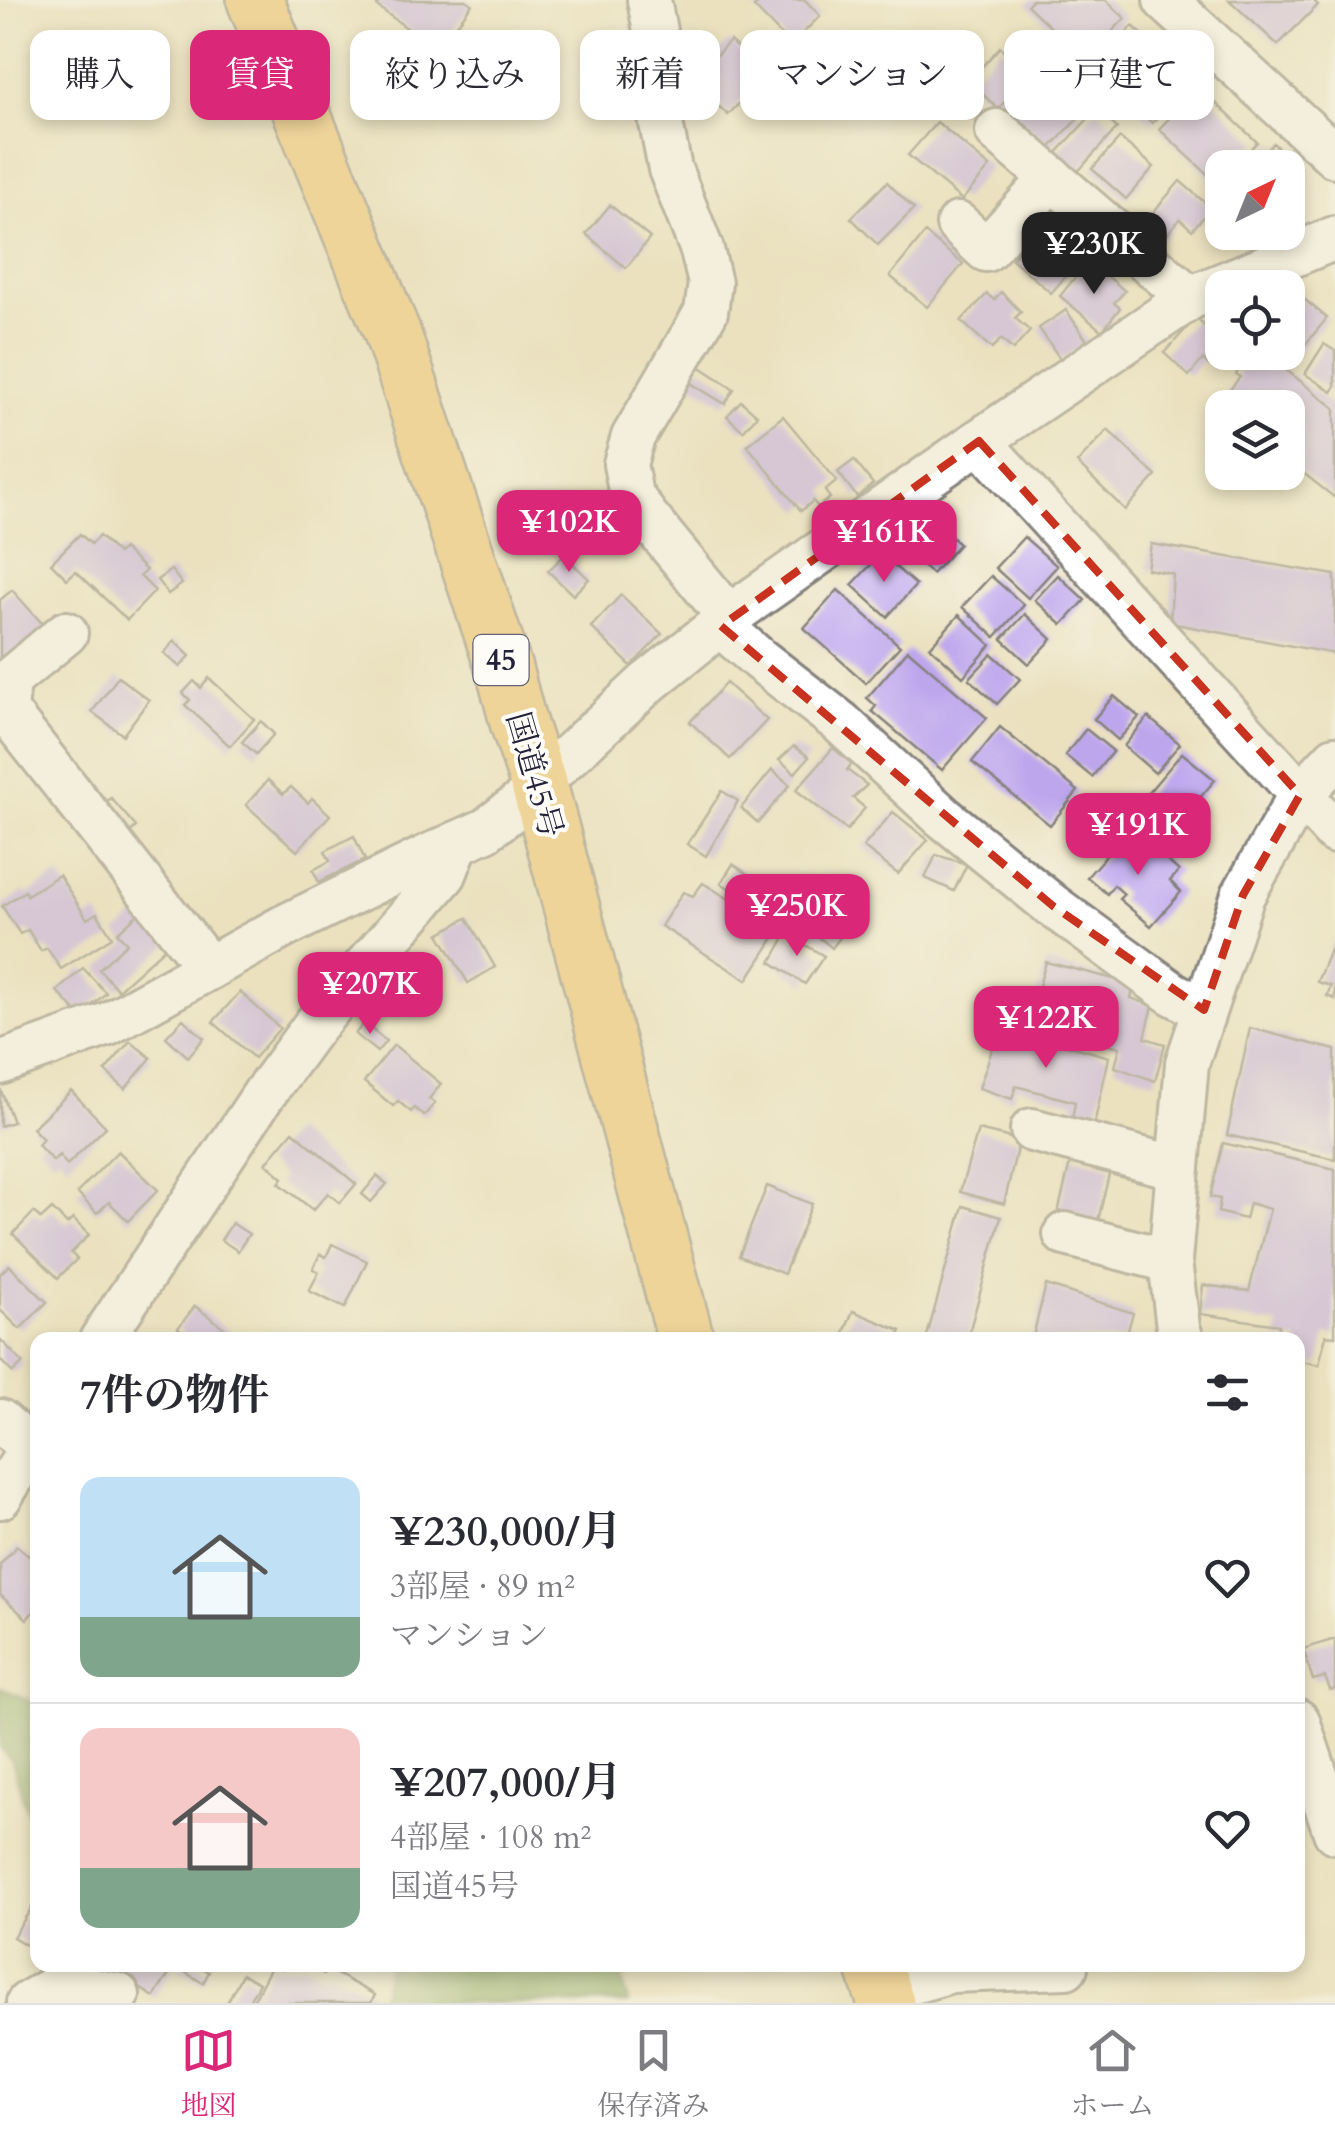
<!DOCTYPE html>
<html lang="ja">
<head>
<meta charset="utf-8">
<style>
	body { margin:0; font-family:Cardo,"Noto Serif JP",serif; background:#f2f2f3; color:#2b2b33; height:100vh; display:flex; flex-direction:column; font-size:38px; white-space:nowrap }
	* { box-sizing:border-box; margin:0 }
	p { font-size:32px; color:#7c7c81 }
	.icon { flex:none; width:55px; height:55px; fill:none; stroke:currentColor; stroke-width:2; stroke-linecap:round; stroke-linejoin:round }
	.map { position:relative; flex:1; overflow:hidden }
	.sheet { position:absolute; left:30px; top:1332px; width:1275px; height:640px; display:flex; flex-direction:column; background:#fff; border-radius:20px; box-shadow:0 5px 15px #0003 }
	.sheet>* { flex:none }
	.banner { position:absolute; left:30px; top:30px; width:1275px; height:90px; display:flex; gap:20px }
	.needle { width:65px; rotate:43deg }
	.buttons { position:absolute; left:1205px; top:150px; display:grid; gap:20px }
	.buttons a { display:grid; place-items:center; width:100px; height:100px; border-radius:20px; background:#fff; box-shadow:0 5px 15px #0003; font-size:50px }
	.price { position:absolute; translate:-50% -85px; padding:0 22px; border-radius:20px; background:#db2777; color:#fff; font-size:32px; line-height:65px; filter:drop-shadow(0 2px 5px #0008) }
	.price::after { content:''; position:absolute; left:50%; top:60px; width:30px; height:22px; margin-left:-15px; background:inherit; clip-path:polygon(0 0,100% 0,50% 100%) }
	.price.selected { background:#222; color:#fff }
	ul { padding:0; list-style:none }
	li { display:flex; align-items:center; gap:30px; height:250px; padding:0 50px }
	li+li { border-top:2px solid #e1e1e2 }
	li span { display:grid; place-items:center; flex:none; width:280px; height:200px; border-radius:20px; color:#555 }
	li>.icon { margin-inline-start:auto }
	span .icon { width:120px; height:120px; fill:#fffc; stroke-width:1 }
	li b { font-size:42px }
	h2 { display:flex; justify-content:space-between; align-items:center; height:120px; padding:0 50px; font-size:42px }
	.pill { padding:0 35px; border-radius:20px; background:#fff; box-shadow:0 5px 15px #0003; font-size:35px; line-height:90px }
	.pill.selected { background:#db2777; color:#fff }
	.dock { display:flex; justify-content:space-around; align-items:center; height:140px; border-top:2px solid #e1e1e2; background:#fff; font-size:28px; color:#7c7c81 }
	.dock a { display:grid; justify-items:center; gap:5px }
	.dock .selected { color:#db2777 }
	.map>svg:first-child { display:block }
	.forest { fill:#7ea65c; stroke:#50644c; stroke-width:2.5 }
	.building { fill:#bea6ed }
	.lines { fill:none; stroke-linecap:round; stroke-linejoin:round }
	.minor-casing { stroke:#86827d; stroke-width:48 }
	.highway-casing { stroke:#86827d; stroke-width:60 }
	.minor { stroke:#fff; stroke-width:42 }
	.highway { stroke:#f2c36a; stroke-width:55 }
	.marked { fill:none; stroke:#c8321e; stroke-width:8; stroke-dasharray:20 12; stroke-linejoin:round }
	.labels { text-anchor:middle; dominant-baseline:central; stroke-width:8; stroke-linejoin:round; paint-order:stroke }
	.shield { fill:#fdfcf7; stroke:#646373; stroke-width:2.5 }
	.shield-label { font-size:30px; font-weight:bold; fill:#22223b }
	.street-label { font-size:32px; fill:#22223b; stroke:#fdfcf7 }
</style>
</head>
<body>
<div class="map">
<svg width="1335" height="2003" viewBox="0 0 1335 2003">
	<rect width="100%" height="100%" fill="#fdfcf7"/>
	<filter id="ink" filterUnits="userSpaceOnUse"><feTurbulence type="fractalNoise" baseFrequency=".01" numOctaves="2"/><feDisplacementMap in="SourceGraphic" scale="20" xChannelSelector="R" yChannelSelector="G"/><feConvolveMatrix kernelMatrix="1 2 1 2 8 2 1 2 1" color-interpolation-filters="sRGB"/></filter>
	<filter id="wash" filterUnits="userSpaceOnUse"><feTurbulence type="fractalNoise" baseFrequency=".0048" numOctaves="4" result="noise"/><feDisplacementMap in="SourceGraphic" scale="40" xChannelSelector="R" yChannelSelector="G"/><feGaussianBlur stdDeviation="2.25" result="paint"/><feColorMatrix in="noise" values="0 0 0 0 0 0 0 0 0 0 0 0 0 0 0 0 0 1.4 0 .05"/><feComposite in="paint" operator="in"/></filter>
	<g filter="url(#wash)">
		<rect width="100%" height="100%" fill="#ebe1bf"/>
		<g class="forest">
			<polygon points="0,1687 37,1704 37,1847 12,1760 0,1748"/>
			<polygon points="389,1965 620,1965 628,2003 380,2003"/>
		</g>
		<g id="blocks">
			<g class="building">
				<polygon points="382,0 466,0 472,4 438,51 377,6"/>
				<polygon points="761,0 805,0 820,16 791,45 754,7"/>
				<polygon points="1032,0 1106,0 1125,18 1085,60 1027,5"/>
				<polygon points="1229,0 1313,0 1318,5 1278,45"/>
				<polygon points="1133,26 1191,81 1152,123 1093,68"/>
				<polygon points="730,41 766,75 728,115 692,81"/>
				<polygon points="1000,47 1030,75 998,109 969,81"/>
				<polygon points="1042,77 1082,114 1050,148 1010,111"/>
				<polygon points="1199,87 1257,142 1233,168 1222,168 1222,179 1218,184 1159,129"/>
				<polygon points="1097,109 1117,128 1074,176 1053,157"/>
				<polygon points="937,122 990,167 962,200 908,155"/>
				<polygon points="1120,138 1154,167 1126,199 1092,169"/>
				<polygon points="1273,143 1300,168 1288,182 1288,168 1253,168"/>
				<polygon points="1180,181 1211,208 1192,230 1180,219 1162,240 1143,224"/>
				<polygon points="887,182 914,209 878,245 851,218"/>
				<polygon points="610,205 650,238 626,268 586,234"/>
				<polygon points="1048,218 1087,252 1051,293 1012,259"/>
				<polygon points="925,233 963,264 927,307 890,276"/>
				<polygon points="1082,269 1092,277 1099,269 1125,291 1114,303 1120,308 1102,331 1060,296"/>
				<polygon points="1293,290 1327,318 1291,362 1280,352 1288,352 1288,297"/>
				<polygon points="1001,292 1021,312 1015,318 1030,331 1013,350 1001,339 992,349 961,321 987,294 994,300"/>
				<polygon points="1066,310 1088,342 1061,360 1039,328"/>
				<polygon points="1196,318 1222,342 1222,349 1209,365 1203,359 1189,376 1164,353"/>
				<polygon points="1324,344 1335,351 1335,387 1332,392 1305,374"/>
				<polygon points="1253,352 1263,352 1335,408 1335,498 1288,461 1288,408 1222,408 1222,410 1217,406 1240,377 1236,374"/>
				<polygon points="699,366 734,389 725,404 689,382"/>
				<polygon points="741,401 757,415 743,431 727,416"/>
				<polygon points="783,416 837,481 825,491 830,498 818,507 813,501 801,511 747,445"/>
				<polygon points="1108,430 1156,476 1125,510 1077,463"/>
				<polygon points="854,460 873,484 857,497 838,472"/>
				<polygon points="926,514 959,544 932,574 899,544"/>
				<polygon points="80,534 91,544 99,536 118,554 123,549 146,570 140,576 155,591 127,620 76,571 67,579 51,563"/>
				<polygon points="1024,537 1057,566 1028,598 995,568"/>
				<polygon points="1151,544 1335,575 1335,654 1170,623 1173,574 1147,569"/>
				<polygon points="881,554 916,585 887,617 852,585"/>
				<polygon points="564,555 589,579 573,595 548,571"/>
				<polygon points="171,570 182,584 168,594 157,580"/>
				<polygon points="1058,575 1085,600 1062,625 1035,600"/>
				<polygon points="991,576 1024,605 995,637 962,607"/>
				<polygon points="12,590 47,629 0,669 0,600"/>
				<polygon points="838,590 900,646 866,683 804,628"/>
				<polygon points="621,595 662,634 631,666 591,627"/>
				<polygon points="1025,614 1052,639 1029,664 1002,639"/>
				<polygon points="959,615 991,645 963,677 930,647"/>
				<polygon points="174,641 190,656 180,667 164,653"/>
				<polygon points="908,650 987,718 942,770 872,711 876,706 867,698"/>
				<polygon points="992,654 1020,679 997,704 969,679"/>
				<polygon points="118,677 149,700 123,735 92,712"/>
				<polygon points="209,678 254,719 230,746 185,705 190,700 183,693 194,681 201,688"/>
				<polygon points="726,683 767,720 730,759 690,722"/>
				<polygon points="1114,696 1139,717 1118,740 1094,719"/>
				<polygon points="1148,717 1180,744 1155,773 1124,746"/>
				<polygon points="261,721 274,734 256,754 242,742"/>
				<polygon points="1000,727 1078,791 1050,825 972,762"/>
				<polygon points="1086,729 1113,751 1092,777 1065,755"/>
				<polygon points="794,746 809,757 795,773 779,760"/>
				<polygon points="833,748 852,763 847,770 867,785 853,798 865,808 847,830 796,790"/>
				<polygon points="1182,753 1215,780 1179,822 1147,794"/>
				<polygon points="772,770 790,785 758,823 741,808"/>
				<polygon points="268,780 283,794 291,787 308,803 312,798 330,815 297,851 246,805"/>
				<polygon points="722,791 738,801 706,856 687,844"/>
				<polygon points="111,798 136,827 125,837 100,807"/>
				<polygon points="893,812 928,840 898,874 863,847"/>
				<polygon points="1137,834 1179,871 1170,881 1181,892 1151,926 1119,899 1124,894 1114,885 1107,894 1087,877 1116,844 1123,850"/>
				<polygon points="354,836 365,860 319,882 313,870 330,861 325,851"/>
				<polygon points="936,855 967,864 954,891 925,878"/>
				<polygon points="733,864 803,911 793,930 721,883"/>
				<polygon points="59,875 87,919 97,913 112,937 61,969 47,948 41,951 28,930 20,934 2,906 25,891 27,895"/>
				<polygon points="703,883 779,930 747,980 661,926 683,892 693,896"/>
				<polygon points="815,907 845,931 832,948 803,924"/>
				<polygon points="139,913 169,944 118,990 99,969 127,943 117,933"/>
				<polygon points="467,918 495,967 468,983 439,934"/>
				<polygon points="787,934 824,956 805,984 771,962"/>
				<polygon points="1335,938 1335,999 1327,996 1331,986 1317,982"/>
				<polygon points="1046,962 1134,984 1131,998 1153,1006 1145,1038 1165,1044 1155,1081 1115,1067 1120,1047 1092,1040 1102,1005 1077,996 1065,1030 1029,1020"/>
				<polygon points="83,968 106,993 80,1016 57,991"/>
				<polygon points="240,992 280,1028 254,1058 213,1022"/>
				<polygon points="183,1019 204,1038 188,1057 166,1037"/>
				<polygon points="364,1023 386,1041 377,1052 355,1034"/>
				<polygon points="1000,1026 1109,1057 1094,1125 1072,1119 1075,1102 1016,1086 1012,1099 979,1088"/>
				<polygon points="1250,1028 1335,1050 1335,1159 1227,1135"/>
				<polygon points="130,1041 151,1058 125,1089 105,1071"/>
				<polygon points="394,1045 441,1084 429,1099 435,1103 424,1116 414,1108 411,1112 398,1101 393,1106 364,1082"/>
				<polygon points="0,1088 13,1122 0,1126"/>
				<polygon points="71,1091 106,1127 67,1165 59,1155 53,1161 38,1145 43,1139 32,1128"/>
				<polygon points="978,1130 1019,1140 1004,1204 960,1192"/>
				<polygon points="293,1131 356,1184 340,1203 328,1193 313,1210 279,1183 283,1178 266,1163"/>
				<polygon points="1223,1143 1335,1169 1335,1336 1326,1335 1319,1365 1298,1360 1298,1340 1277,1340 1279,1325 1200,1314 1203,1285 1249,1291 1270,1209 1249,1203 1245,1219 1218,1212 1220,1199 1210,1197"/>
				<polygon points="118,1151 158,1190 128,1221 109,1202 97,1213 77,1193"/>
				<polygon points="1072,1155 1111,1166 1097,1225 1058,1213"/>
				<polygon points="377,1176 387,1184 371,1202 362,1194"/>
				<polygon points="767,1186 812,1204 784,1274 739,1256"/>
				<polygon points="963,1206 1001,1217 967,1340 926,1340"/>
				<polygon points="52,1209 67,1224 73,1219 89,1235 71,1253 77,1259 58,1278 13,1234 34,1212 41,1219"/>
				<polygon points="232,1223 249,1234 238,1251 221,1240"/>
				<polygon points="332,1244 367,1261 345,1308 309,1291 319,1272 313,1269 320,1254 326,1257"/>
				<polygon points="9,1265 47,1302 20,1329 0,1310 0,1274"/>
				<polygon points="1046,1285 1133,1313 1125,1340 1032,1340"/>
				<polygon points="195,1306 240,1340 177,1340 183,1332 178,1328"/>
				<polygon points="853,1311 901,1331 897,1340 841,1340"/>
				<polygon points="0,1339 23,1363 13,1373 0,1360"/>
				<polygon points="17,1546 38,1564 38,1615 33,1612 27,1619 0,1595 0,1565"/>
				<polygon points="1335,1639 1335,1689 1330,1690 1325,1677 1313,1680 1303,1649"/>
				<polygon points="38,1898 38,1952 13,1937"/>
				<polygon points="103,1965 175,1965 154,1997"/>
				<polygon points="180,1965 198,1965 209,1972 203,1983 178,1968"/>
				<polygon points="272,1965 282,1969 284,1965 297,1968 298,1965 307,1965 324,1974 327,1969 375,1995 371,2003 252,2003"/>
				<polygon points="242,1974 259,1983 248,2003 227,2003"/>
			</g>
		</g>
	</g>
	<g filter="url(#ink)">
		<use href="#blocks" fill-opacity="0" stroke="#86827d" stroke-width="2.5"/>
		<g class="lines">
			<defs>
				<g id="minor">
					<polyline points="649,0 661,62 660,118 670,169 702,250 710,283 706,312 633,437 625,464 631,495 646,516 730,618"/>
					<polyline points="1165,0 1335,156"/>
					<polyline points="997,131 1190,298"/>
					<polyline points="958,224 986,250 1052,178"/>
					<polyline points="979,441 1335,832"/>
					<polyline points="721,626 759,659 840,722 943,817 1053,906 1172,993 1204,1010"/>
					<polyline points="66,633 9,680 6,711 209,968"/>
					<polyline points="0,1063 108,1024 283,927 424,858 486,830 540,788 552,771 646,684 741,608 979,441 1190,298 1335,238"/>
					<polyline points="1032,1130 1177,1168"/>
					<polyline points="1065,1234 1170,1261"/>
					<polyline points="101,1340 264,1094 314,1026 445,874 457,843"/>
					<polyline points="1182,1340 1178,1327 1170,1261 1187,1063 1243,895 1300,795 1335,758"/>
					<polyline points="0,1421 31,1448"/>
					<polyline points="0,1497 38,1437"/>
					<polyline points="1298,1721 1335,1832"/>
					<polyline points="881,1991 951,1971 1066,1967 1066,1965"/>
					<polyline points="28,2003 60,1984 118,1995"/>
				</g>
				<g id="highway">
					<polyline points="255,0 392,332 504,669 518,722 540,788 686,1340"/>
					<polyline points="873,1965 886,2003"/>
				</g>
			</defs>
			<use href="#minor" class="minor-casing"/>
			<use href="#highway" class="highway-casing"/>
			<use href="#minor" class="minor"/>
			<use href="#highway" class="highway"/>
		</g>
	</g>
	<path d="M0 0H1335V2003H0ZM979,441L1300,795L1243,895L1204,1010L1053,906L721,626Z" fill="#ebe1bf" fill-opacity=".55" fill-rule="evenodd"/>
	<path class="marked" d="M979,441L1300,795L1243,895L1204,1010L1053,906L721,626Z"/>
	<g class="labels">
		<rect class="shield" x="473.5" y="635" width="55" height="50" rx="8"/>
		<g class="shield-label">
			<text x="501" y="660">45</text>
		</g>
		<g class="street-label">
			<text transform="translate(534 775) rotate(74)">国道45号</text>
		</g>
	</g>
</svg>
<div class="buttons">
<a><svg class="needle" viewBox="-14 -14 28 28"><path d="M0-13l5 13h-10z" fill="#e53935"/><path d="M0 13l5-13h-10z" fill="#7c7c81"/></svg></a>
<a><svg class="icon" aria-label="locate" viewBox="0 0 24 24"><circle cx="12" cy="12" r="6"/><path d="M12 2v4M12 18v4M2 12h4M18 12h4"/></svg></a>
<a><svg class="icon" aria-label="layers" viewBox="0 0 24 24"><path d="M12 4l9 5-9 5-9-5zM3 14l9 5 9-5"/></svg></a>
</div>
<b class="price selected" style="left:1094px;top:297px">¥230K</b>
<b class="price" style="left:569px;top:575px">¥102K</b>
<b class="price" style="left:884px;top:585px">¥161K</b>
<b class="price" style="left:1138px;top:878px">¥191K</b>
<b class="price" style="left:797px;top:959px">¥250K</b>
<b class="price" style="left:370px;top:1037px">¥207K</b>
<b class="price" style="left:1046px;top:1071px">¥122K</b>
<div class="banner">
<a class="pill">購入</a>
<a class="pill selected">賃貸</a>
<a class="pill">絞り込み</a>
<a class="pill">新着</a>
<a class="pill">マンション</a>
<a class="pill">一戸建て</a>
</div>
<section class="sheet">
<h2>7件の物件<svg class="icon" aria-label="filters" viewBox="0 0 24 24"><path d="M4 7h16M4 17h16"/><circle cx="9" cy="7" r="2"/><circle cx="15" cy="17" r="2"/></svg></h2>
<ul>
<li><span style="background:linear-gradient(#bfe0f5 70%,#7fa58c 0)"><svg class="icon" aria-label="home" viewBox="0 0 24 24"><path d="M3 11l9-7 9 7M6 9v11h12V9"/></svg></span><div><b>¥230,000/月</b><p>3部屋 · 89 m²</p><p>マンション</p></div><svg class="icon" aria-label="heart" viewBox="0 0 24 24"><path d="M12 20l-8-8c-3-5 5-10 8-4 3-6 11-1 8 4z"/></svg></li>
<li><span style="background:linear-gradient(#f6c9c9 70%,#7fa58c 0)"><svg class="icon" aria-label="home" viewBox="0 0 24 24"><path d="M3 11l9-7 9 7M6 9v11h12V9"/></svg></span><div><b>¥207,000/月</b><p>4部屋 · 108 m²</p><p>国道45号</p></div><svg class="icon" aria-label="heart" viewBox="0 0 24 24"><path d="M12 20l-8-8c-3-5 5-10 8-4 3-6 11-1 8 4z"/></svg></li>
</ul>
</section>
</div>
<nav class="dock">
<a class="selected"><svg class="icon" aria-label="map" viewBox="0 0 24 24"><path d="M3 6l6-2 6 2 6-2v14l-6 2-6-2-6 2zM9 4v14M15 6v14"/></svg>地図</a>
<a><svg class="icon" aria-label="saved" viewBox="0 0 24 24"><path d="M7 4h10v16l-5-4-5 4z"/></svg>保存済み</a>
<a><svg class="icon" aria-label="home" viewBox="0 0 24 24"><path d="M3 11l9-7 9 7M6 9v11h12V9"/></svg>ホーム</a>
</nav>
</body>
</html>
